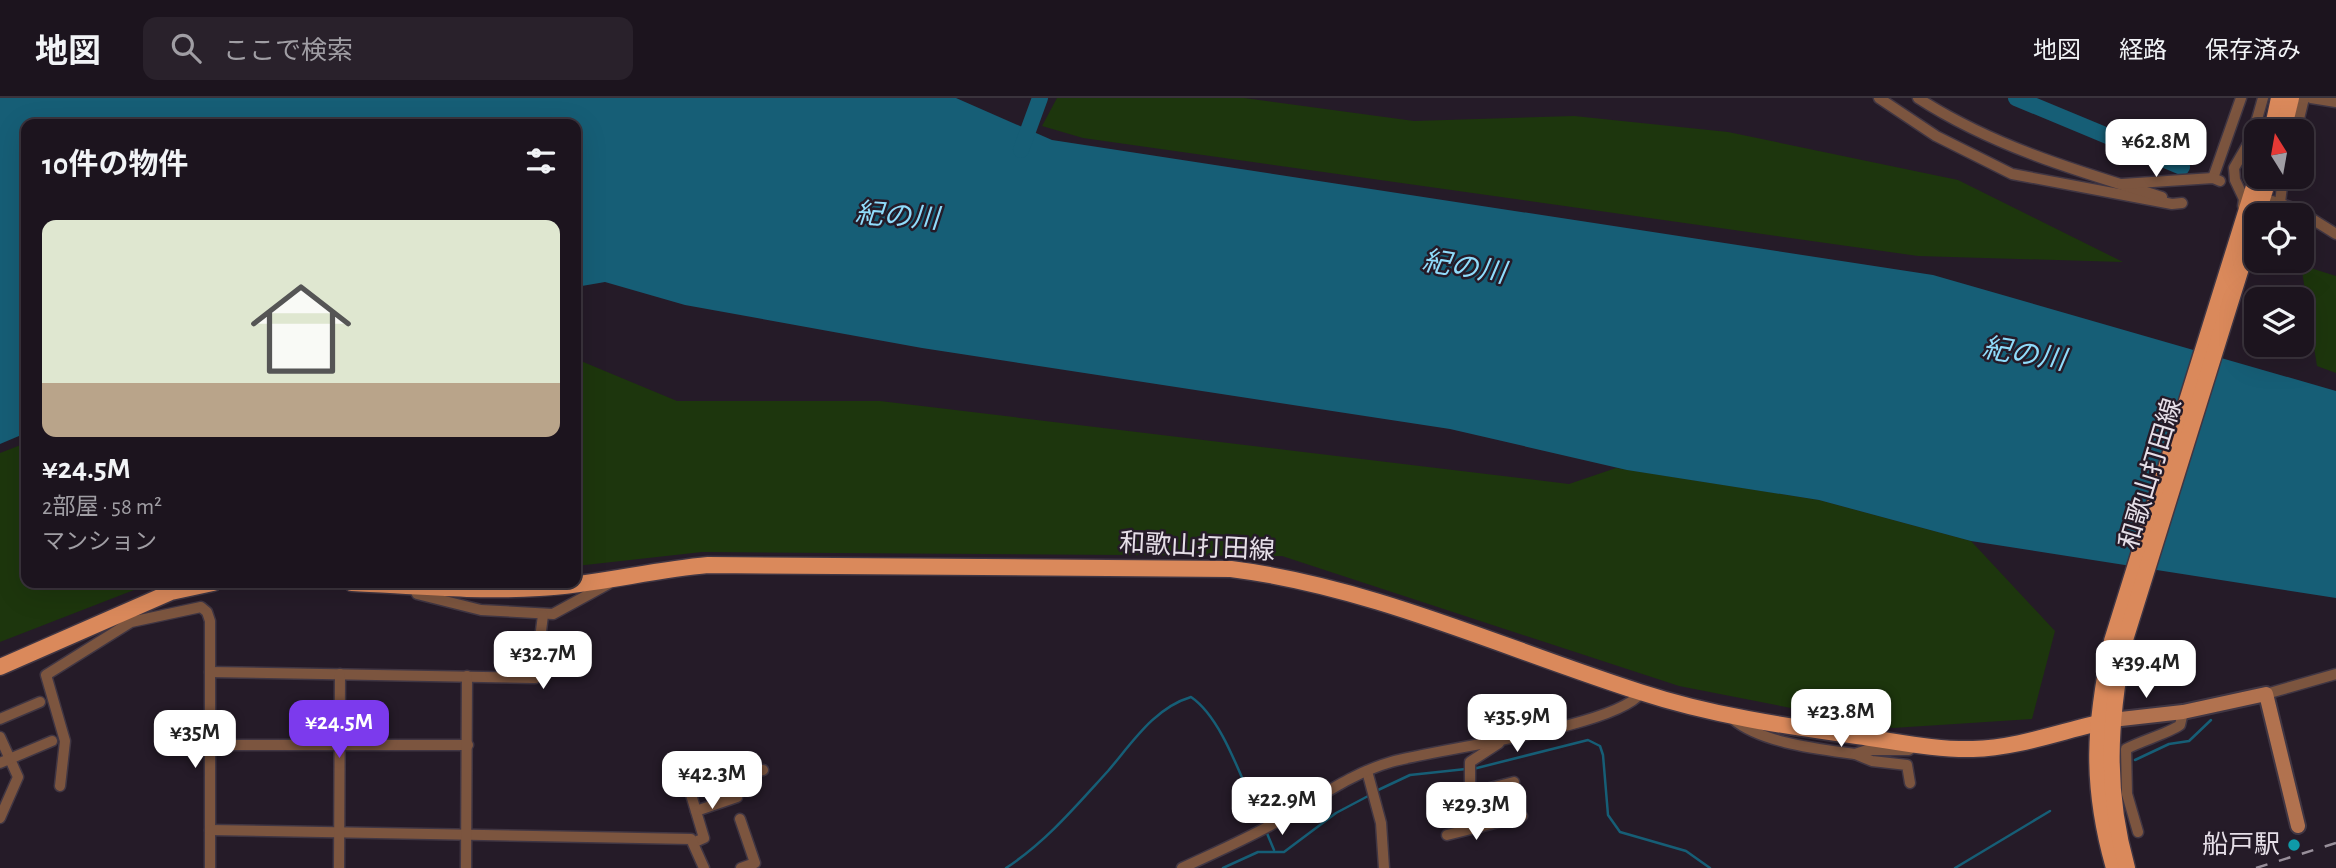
<!DOCTYPE html>
<html lang="ja">
<head>
<meta charset="utf-8">
<style>
	body { margin:0; font-family:"Alegreya Sans","Noto Sans JP",sans-serif; background:#29212b; color:#f1f3f6; height:100vh; display:flex; flex-direction:column; font-size:26px; white-space:nowrap }
	* { box-sizing:border-box; margin:0 }
	p { font-size:23px; color:#a09ea4 }
	.icon { flex:none; width:38px; height:38px; fill:none; stroke:currentColor; stroke-width:2; stroke-linecap:round; stroke-linejoin:round }
	.map { position:relative; flex:1; overflow:hidden }
	.sheet { position:absolute; left:21px; top:21px; width:560px; height:469px; display:flex; flex-direction:column; background:#1c141e; border-radius:14px; box-shadow:0 7px 28px #0002,0 0 0 2px #3a333c }
	.sheet>* { flex:none }
	.needle { width:46px; rotate:349deg }
	.controls { position:absolute; left:2244px; top:21px; display:grid; gap:14px }
	.controls a { display:grid; place-items:center; width:70px; height:70px; border-radius:14px; background:#1c141e; box-shadow:0 7px 28px #0002,0 0 0 2px #3a333c; font-size:35px }
	.price { position:absolute; translate:-50% -60px; padding:0 16px; border-radius:14px; background:#fff; color:#222; font-size:23px; line-height:46px; filter:drop-shadow(0 2px 4px #0008) }
	.price::after { content:''; position:absolute; left:50%; top:42px; width:21px; height:16px; margin-left:-10px; background:inherit; clip-path:polygon(0 0,100% 0,50% 100%) }
	.price.selected { background:#7c3aed; color:#fff }
	ul { padding:0; list-style:none }
	li { display:grid; align-content:center; gap:14px; height:371px; padding:0 21px }
	li span { display:grid; place-items:center; height:217px; border-radius:14px; color:#555 }
	li>.icon { margin-inline-start:auto }
	span .icon { width:126px; height:126px; fill:#fffc; stroke-width:1 }
	li b { font-size:30px }
	h2 { display:flex; justify-content:space-between; align-items:center; height:84px; padding:0 21px; font-size:30px }
	header { display:flex; align-items:center; gap:42px; box-sizing:border-box; height:98px; padding:0 35px; background:#1c141e; border-bottom:2px solid #3a333c }
	header strong { font-size:33px }
	nav { display:flex; gap:38px; margin-inline-start:auto; font-size:24px }
	.search { width:490px; height:63px; background:#29212b; display:flex; align-items:center; gap:18px; box-sizing:border-box; padding:0 24px; border-radius:14px; color:#a09ea4; font-size:26px }
	.map>svg:first-child { display:block }
	.green { fill:#1d360d }
	.water { fill:#165e76 }
	.lines { fill:none; stroke-linecap:round; stroke-linejoin:round }
	.stream { stroke:#165e76; stroke-width:2.5 }
	.river { stroke:#165e76; stroke-width:16 }
	.minor-casing { stroke:#403643; stroke-width:13 }
	.secondary-casing { stroke:#403643; stroke-width:18 }
	.primary-casing { stroke:#403643; stroke-width:19 }
	.minor { stroke:#7c553f; stroke-width:10 }
	.secondary { stroke:#b1724f; stroke-width:14 }
	.primary { stroke:#da895b; stroke-width:16 }
	.rail { stroke:#988f9a; stroke-width:2.5; stroke-dasharray:12 12; stroke-linecap:butt }
	.culture-dot { fill:#0f9aa8; stroke:#251b28; stroke-width:2.5 }
	.labels { text-anchor:middle; dominant-baseline:central; stroke-width:5; stroke-linejoin:round; paint-order:stroke }
	.street-label { font-size:26px; fill:#e6dfe8; stroke:#251b28 }
	.poi-label { font-size:26px; fill:#e6dfe8; stroke:#251b28; text-anchor:end }
	.water-label { font-size:28px; font-style:italic; fill:#90dcfb; stroke:#251b28 }
</style>
</head>
<body>
<header>
<strong>地図</strong>
<div class="search"><svg class="icon" aria-label="search" viewBox="0 0 24 24"><circle cx="10" cy="10" r="6"/><path d="M15 15l6 6"/></svg>ここで検索</div>
<nav><a>地図</a><a>経路</a><a>保存済み</a></nav>
</header>
<div class="map">
<svg width="2336" height="770" viewBox="0 0 2336 770">
	<rect width="100%" height="100%" fill="#251b28"/>
	<g class="green">
		<polygon points="1057,0 1244,0 1414,23 1574,18 1728,34 1958,82 2123,164 1918,158 1083,40 1042,28"/>
		<polygon points="2301,167 2336,178 2336,275 2317,268"/>
		<polygon points="576,261 677,303 880,303 1569,386 1616,370 1819,402 1971,443 2055,533 2032,621 1893,630 1679,588 1282,458 702,454 576,468"/>
		<polygon points="26,345 26,485 152,485 0,544 0,355"/>
	</g>
	<polygon class="water" points="0,0 956,0 1052,42 1933,177 2336,293 2336,500 1971,443 1819,402 1627,372 1450,331 922,250 685,207 605,184 576,189 576,26 26,26 26,335 0,346"/>
	<g class="lines">
		<g class="stream">
			<polyline points="2135,662 2169,646 2189,643 2211,622"/>
			<polyline points="1473,671 1588,642 1600,648 1603,657 1608,717 1620,734 1686,753 1710,770"/>
			<polyline points="1376,693 1410,677 1466,671"/>
			<polyline points="1266,733 1274,752"/>
			<path d="M1006,770C1046,744 1076,708 1108,673C1132,645 1154,610 1191,599C1225,622 1244,691 1263,727"/>
			<polyline points="1223,770 1258,754 1284,754 1336,715 1370,697"/>
			<polyline points="1955,770 2050,713"/>
		</g>
		<g class="river">
			<polyline points="2016,0 2182,69"/>
			<polyline points="1021,52 1040,0"/>
		</g>
		<defs>
			<g id="minor">
				<polyline points="1879,0 1936,38 2012,76 2172,106 2182,105"/>
				<path d="M1918,0C1992,48 2077,73 2162,99"/>
				<polyline points="2311,0 2336,4"/>
				<polyline points="2296,33 2304,0"/>
				<polyline points="2213,80 2241,0"/>
				<polyline points="2122,86 2213,80 2220,83"/>
				<polyline points="2272,103 2296,111 2336,136"/>
				<polyline points="2280,105 2283,79"/>
				<polyline points="2243,108 2244,101 2235,82 2234,70 2252,39 2263,0"/>
				<polyline points="414,489 417,496 481,512 553,516 608,486"/>
				<polyline points="210,574 535,580 543,517"/>
				<polyline points="2266,596 2336,576"/>
				<polyline points="0,621 40,604"/>
				<path d="M1733,621C1761,645 1819,651 1855,656"/>
				<polyline points="0,639 18,679 0,720"/>
				<polyline points="1499,645 1470,664 1470,695 1514,684"/>
				<polyline points="211,647 468,647"/>
				<polyline points="1909,652 1867,652 1855,656 1872,663 1907,667 1910,685"/>
				<polyline points="681,663 704,740 695,744"/>
				<polyline points="0,665 52,643"/>
				<polyline points="1367,673 1381,725 1384,770"/>
				<polyline points="60,688 65,643 46,577 131,524 201,509 207,514 210,523 210,770"/>
				<polyline points="1470,695 1479,729 1522,718"/>
				<polyline points="696,713 737,699 732,678 763,672"/>
				<polyline points="740,721 755,765 741,770"/>
				<polyline points="210,732 691,741 704,770"/>
				<path d="M2138,734L2127,696L2126,651C2143,642 2167,636 2180,627L2183,614"/>
				<polyline points="1447,737 1479,729"/>
				<polyline points="339,770 340,576"/>
				<polyline points="466,770 467,578"/>
				<path d="M1182,770C1214,755 1247,741 1278,723C1316,702 1349,676 1391,664C1440,650 1614,630 1641,595"/>
			</g>
			<polyline id="secondary" points="2112,622 2183,614 2266,596 2298,728"/>
			<g id="primary">
				<polyline points="2272,33 2279,0"/>
				<polyline points="2283,33 2291,0"/>
				<polyline points="2257,117 2269,79"/>
				<path d="M352,485C414,488 477,494 539,490C596,487 651,472 708,467L1231,471C1373,489 1505,551 1640,594C1710,617 1784,628 1857,638C1895,643 1934,652 1973,651C2019,650 2067,631 2112,622"/>
				<polyline points="0,569 171,494 213,485"/>
				<path d="M2114,770C2090,686 2094,627 2112,543L2257,79"/>
				<path d="M2127,770C2105,691 2109,625 2124,545L2256,122"/>
			</g>
		</defs>
		<use href="#minor" class="minor-casing"/>
		<use href="#secondary" class="secondary-casing"/>
		<use href="#primary" class="primary-casing"/>
		<use href="#minor" class="minor"/>
		<use href="#secondary" class="secondary"/>
		<use href="#primary" class="primary"/>
		<polyline class="rail" points="2256,770 2336,745"/>
	</g>
	<circle class="culture-dot" cx="2294" cy="747" r="7"/>
	<g class="labels">
		<g class="street-label">
			<text transform="translate(2151 376) rotate(-73)">和歌山打田線</text>
			<text transform="translate(1197 449) rotate(3)">和歌山打田線</text>
		</g>
		<g class="poi-label">
			<text x="2280" y="747">船戸駅</text>
		</g>
		<g class="water-label">
			<text transform="translate(897 119) rotate(4)">紀の川</text>
			<text transform="translate(1464 170) rotate(9)">紀の川</text>
			<text transform="translate(2024 257) rotate(9)">紀の川</text>
		</g>
	</g>
</svg>
<div class="controls">
<a><svg class="needle" viewBox="-14 -14 28 28"><path d="M0-13l5 13h-10z" fill="#e53935"/><path d="M0 13l5-13h-10z" fill="#a09ea4"/></svg></a>
<a><svg class="icon" aria-label="locate" viewBox="0 0 24 24"><circle cx="12" cy="12" r="6"/><path d="M12 2v4M12 18v4M2 12h4M18 12h4"/></svg></a>
<a><svg class="icon" aria-label="layers" viewBox="0 0 24 24"><path d="M12 4l9 5-9 5-9-5zM3 14l9 5 9-5"/></svg></a>
</div>
<b class="price" style="left:2156px;top:81px">¥62.8M</b>
<b class="price" style="left:543px;top:593px">¥32.7M</b>
<b class="price" style="left:2146px;top:602px">¥39.4M</b>
<b class="price" style="left:1841px;top:651px">¥23.8M</b>
<b class="price" style="left:1517px;top:656px">¥35.9M</b>
<b class="price selected" style="left:339px;top:662px">¥24.5M</b>
<b class="price" style="left:195px;top:672px">¥35M</b>
<b class="price" style="left:712px;top:713px">¥42.3M</b>
<b class="price" style="left:1282px;top:739px">¥22.9M</b>
<b class="price" style="left:1476px;top:744px">¥29.3M</b>
<section class="sheet">
<h2>10件の物件<svg class="icon" aria-label="filters" viewBox="0 0 24 24"><path d="M4 7h16M4 17h16"/><circle cx="9" cy="7" r="2"/><circle cx="15" cy="17" r="2"/></svg></h2>
<ul>
<li><span style="background:linear-gradient(#dfe7d0 75%,#b9a48a 0)"><svg class="icon" aria-label="home" viewBox="0 0 24 24"><path d="M3 11l9-7 9 7M6 9v11h12V9"/></svg></span><div><b>¥24.5M</b><p>2部屋 · 58 m²</p><p>マンション</p></div></li>
</ul>
</section>
</div>
</body>
</html>
